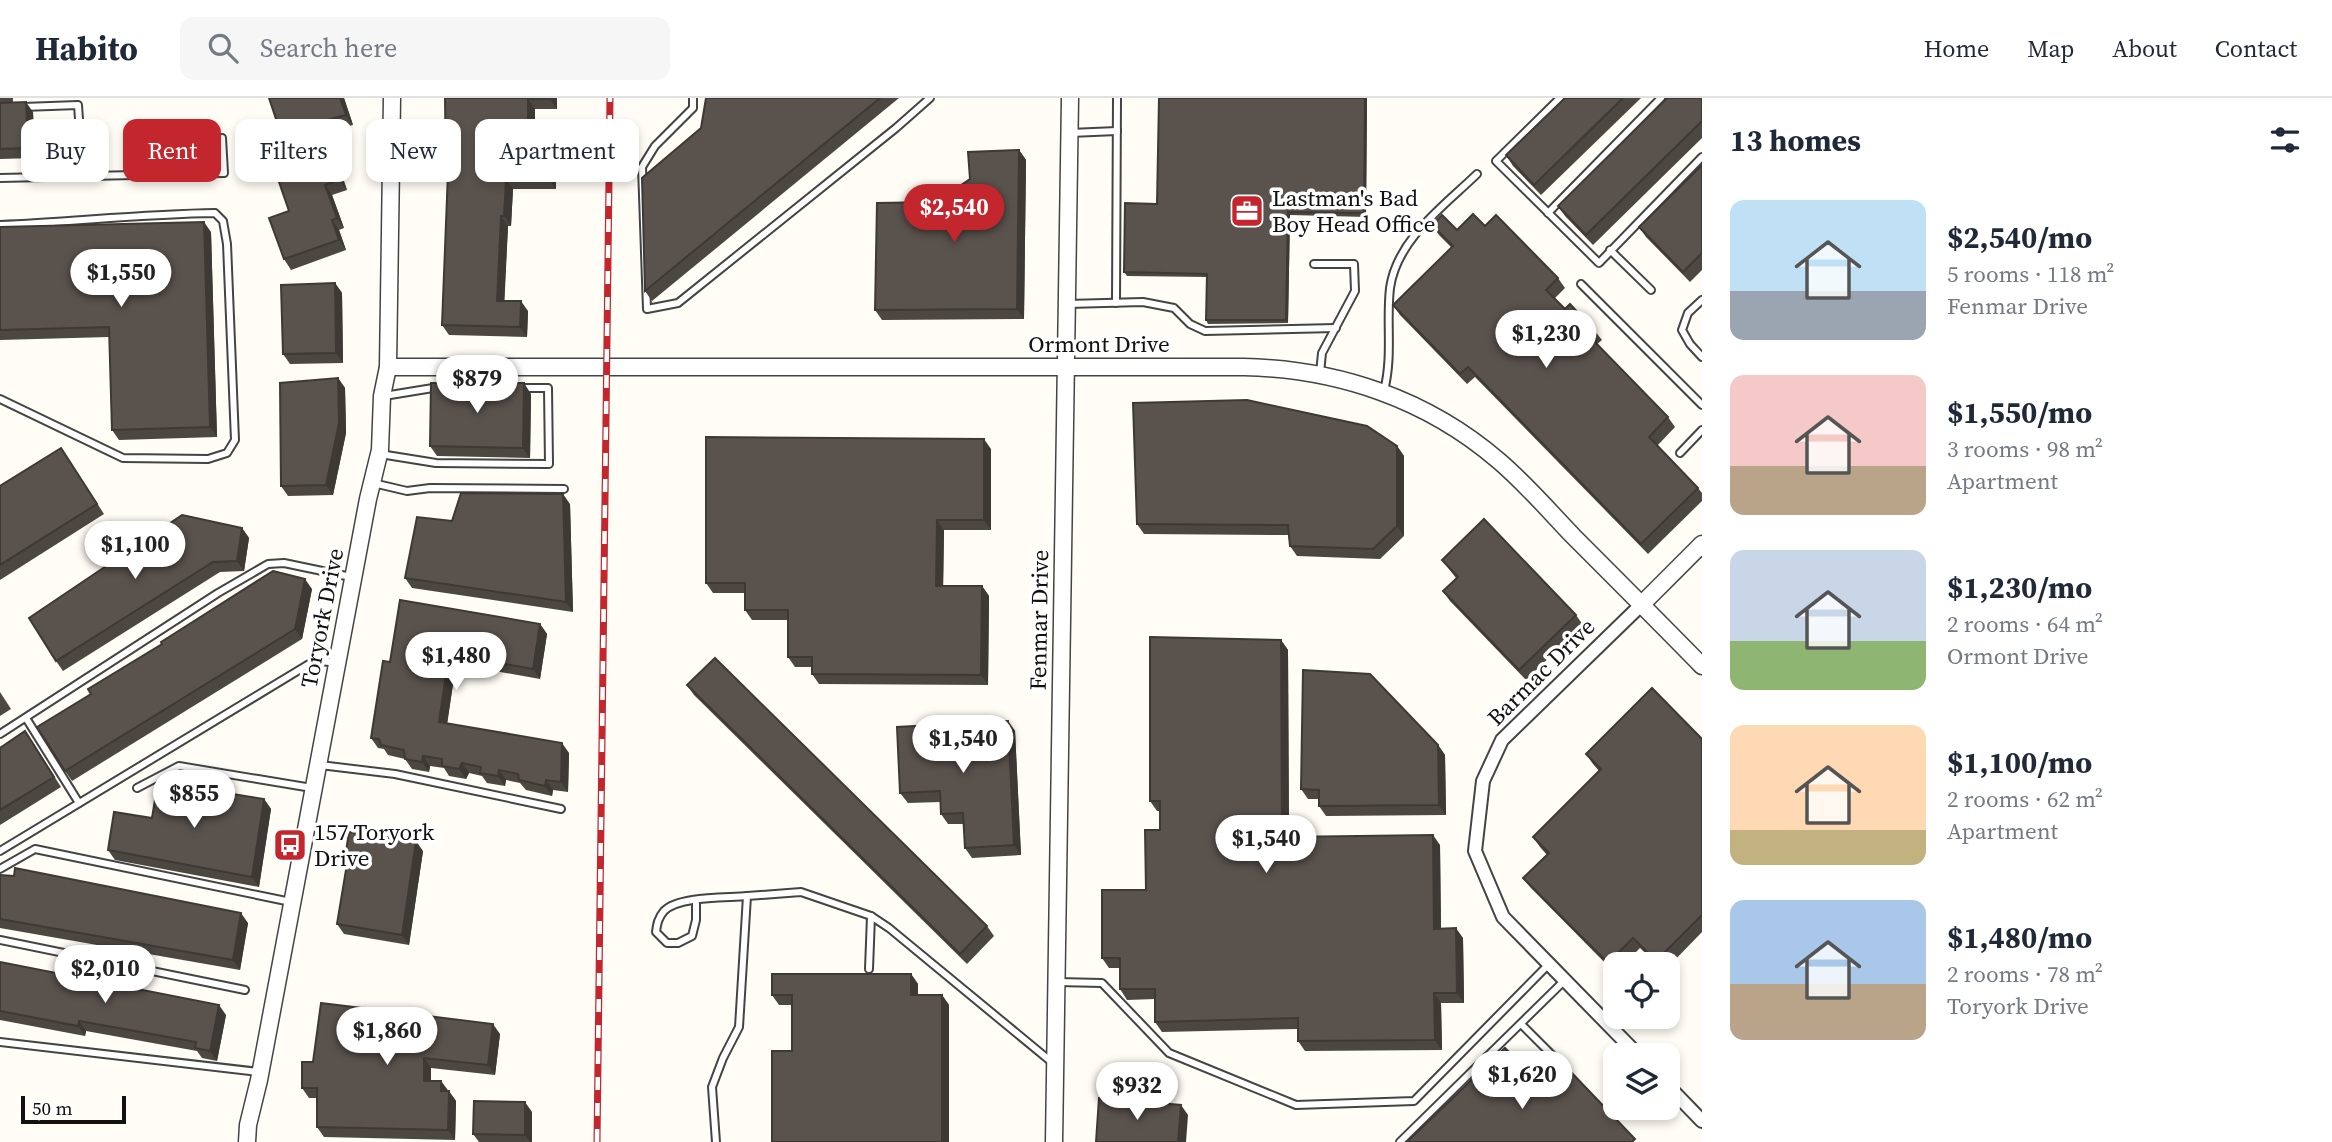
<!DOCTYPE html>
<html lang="en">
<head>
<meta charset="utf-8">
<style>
	body { margin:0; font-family:"Source Serif 4",serif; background:#f6f6f7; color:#1f2937; height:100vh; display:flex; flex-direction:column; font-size:26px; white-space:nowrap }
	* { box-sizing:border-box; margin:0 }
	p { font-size:23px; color:#747a83 }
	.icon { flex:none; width:38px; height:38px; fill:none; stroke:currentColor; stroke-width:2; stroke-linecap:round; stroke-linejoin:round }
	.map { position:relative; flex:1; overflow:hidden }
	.panel { display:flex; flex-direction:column; background:#fff; width:630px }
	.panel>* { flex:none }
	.top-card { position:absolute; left:21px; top:21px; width:665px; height:63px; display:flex; gap:14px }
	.buttons { position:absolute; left:1603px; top:854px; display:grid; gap:14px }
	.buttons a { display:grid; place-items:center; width:77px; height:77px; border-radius:14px; background:#fff; box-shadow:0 4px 10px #0003; font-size:35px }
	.scale { position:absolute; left:21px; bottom:18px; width:105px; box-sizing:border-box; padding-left:7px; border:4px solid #111; border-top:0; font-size:19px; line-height:24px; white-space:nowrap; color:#111; -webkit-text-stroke:5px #fff; paint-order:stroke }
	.price { position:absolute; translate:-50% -60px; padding:0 16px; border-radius:24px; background:#fff; color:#222; font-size:23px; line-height:46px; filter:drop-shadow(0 2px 4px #0008) }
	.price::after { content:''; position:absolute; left:50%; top:42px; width:21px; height:16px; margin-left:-10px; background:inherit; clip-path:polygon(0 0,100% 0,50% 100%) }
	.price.active { background:#c4262e; color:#fff }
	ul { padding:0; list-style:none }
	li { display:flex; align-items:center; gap:21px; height:175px; padding:0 28px }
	li span { display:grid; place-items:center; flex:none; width:196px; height:140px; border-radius:14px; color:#555 }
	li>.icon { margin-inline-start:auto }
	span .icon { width:84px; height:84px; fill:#fffc; stroke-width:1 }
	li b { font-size:30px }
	h2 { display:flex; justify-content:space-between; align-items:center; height:84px; padding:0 28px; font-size:30px }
	.chip { padding:0 24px; border-radius:14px; background:#fff; box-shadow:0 4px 10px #0003; font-size:24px; line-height:63px }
	.chip.active { background:#c4262e; color:#fff }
	header { display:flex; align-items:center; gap:42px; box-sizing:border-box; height:98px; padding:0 35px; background:#fff; border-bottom:2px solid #e0e1e3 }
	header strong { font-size:33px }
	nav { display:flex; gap:38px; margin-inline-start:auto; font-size:24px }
	.search { width:490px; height:63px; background:#f6f6f7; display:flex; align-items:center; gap:18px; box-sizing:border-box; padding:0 24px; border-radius:14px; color:#747a83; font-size:26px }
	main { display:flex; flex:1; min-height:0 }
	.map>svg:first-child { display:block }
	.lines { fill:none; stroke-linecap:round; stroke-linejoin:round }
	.service-casing { stroke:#444; stroke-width:10 }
	.minor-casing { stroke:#444; stroke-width:16 }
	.tertiary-casing { stroke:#444; stroke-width:19 }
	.service { stroke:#fff; stroke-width:6 }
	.minor { stroke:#fff; stroke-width:12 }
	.tertiary { stroke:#fff; stroke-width:16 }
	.rail-casing { stroke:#c4262e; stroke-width:7 }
	.rail { stroke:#fff; stroke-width:4.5; stroke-dasharray:13; stroke-linecap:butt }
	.wall { fill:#4d4742 }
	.shaded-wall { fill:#3f3936 }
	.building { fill:#5a524d; stroke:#3f3936; stroke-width:2 }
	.labels { text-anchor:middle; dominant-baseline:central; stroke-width:7; stroke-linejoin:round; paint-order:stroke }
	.poi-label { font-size:23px; fill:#111; stroke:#fff; text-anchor:start }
	.street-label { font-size:23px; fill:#111; stroke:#fff }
</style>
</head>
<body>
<header>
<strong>Habito</strong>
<div class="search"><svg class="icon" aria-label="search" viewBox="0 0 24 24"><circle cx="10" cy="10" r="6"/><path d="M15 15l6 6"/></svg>Search here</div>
<nav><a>Home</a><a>Map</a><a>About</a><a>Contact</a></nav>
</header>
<main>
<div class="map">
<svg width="1702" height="1044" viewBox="0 0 1702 1044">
	<rect width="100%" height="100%" fill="#fffdf5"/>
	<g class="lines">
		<defs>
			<g id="service">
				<polyline points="693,0 693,10 655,48 642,69 647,211 678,205 896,30 930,0"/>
				<polyline points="1560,0 1496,63 1599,165 1702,59"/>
				<polyline points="23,9 78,7 83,78"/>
				<polyline points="1070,35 1117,33"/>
				<polyline points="0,80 224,75 222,40"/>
				<polyline points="1548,115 1661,0"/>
				<path d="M0,127C72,124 143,116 215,115L223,123L227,146L235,342L227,355L208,361L123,360L0,301"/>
				<polyline points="1610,152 1651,192"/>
				<polyline points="1314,166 1354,166 1355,193 1322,255 1320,275"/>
				<polyline points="1581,186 1702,307"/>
				<polyline points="1702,202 1688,215 1682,232 1690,246 1702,259"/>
				<polyline points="1116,205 1117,0"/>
				<polyline points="1067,206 1143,204 1174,210 1190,226 1205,233 1336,230"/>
				<path d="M1384,293C1393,257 1386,225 1390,190C1397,141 1444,108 1477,76"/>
				<polyline points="384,298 439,289"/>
				<polyline points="1680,355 1702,332"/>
				<polyline points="380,356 436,365 549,366 548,290 520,290"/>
				<polyline points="373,385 407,393 430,390 564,391"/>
				<polyline points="26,620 79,705"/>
				<polyline points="0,636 218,495 268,466 284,465 351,479"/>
				<polyline points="320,667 395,676 561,711"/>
				<polyline points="137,690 179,668 312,690"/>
				<polyline points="0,753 309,566 321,563 337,565"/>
				<polyline points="0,771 35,751 291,804"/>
				<path d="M696,803V822L692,838L678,845H667L656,834C657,826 658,820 664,813C678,798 726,800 747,798"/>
				<polyline points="0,842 245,892"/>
				<polyline points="869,871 871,818"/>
				<polyline points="1057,884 1102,885 1169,955 1296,1007 1414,1003 1549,866"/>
				<polyline points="1521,926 1559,964"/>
				<polyline points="0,944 259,974"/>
				<polyline points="716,1044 712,989 723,960 739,929 747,798 801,794 871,818 889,830 1054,966"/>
				<polyline points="1400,1044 1565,882"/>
			</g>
			<g id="minor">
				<polyline points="1638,957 1503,819 1475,753 1483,683 1502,642 1642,506"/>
				<polyline points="1668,988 1702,1023"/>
			</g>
			<g id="tertiary">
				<path d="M388,269H1244C1338,271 1427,301 1499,363C1526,386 1550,414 1574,439C1617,482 1660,525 1702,568"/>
				<polyline points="1642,506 1702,446"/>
				<polyline points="247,1044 248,1027 259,982 368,401 380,352 382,298 388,269 392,0"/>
				<polyline points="1054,1044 1070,0"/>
			</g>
		</defs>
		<use href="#service" class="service-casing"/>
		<use href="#minor" class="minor-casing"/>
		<use href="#tertiary" class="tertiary-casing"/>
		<use href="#service" class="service"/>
		<use href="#minor" class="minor"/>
		<use href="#tertiary" class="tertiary"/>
		<defs>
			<polyline id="rail" points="597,1044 610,0"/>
		</defs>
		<use href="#rail" class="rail-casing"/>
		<use href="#rail" class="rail"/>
	</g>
	<g class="wall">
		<polygon points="0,0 13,0 13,4 0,5"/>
		<polygon points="269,0 344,0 353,27 327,34 347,92 332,97 344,130 339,132 346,152 291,172 284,161 289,113 277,56 284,45"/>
		<polygon points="445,0 557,0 557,11 535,11 535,56 556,66 556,91 513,91 511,128 508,128 504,203 528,213 527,239 449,237 442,227 448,77 446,74"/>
		<polygon points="706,0 899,0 652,203 645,193 701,30"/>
		<polygon points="1367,0 1366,119 1290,117 1288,225 1208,226 1206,222 1207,179 1127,178 1124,174 1157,106"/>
		<polygon points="1565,0 1641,0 1541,97 1513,68 1506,57"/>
		<polygon points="1702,0 1702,40 1593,147 1565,118 1558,108"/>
		<polygon points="0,5 33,14 35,60 0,61"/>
		<polygon points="1019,52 1026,62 1024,221 882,222 875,212 936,104"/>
		<polygon points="1702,67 1702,172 1690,184 1646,139 1639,129"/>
		<polygon points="1432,127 1457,132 1485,128 1558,180 1565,190 1554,201 1565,211 1594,232 1602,242 1597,246 1668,319 1675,329 1657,348 1698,390 1702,395 1702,403 1648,456 1475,279 1467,286 1400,217 1393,207 1452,150 1439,137"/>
		<polygon points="0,129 211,134 217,339 119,342 112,332 109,239 0,242"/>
		<polygon points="335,185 342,195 343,265 290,266 283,256"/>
		<polygon points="338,280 345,290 346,335 333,397 288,398 281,388"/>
		<polygon points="531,296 530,360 437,358 430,348"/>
		<polygon points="1397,348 1404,358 1404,438 1380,461 1297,458 1290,448 1288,437 1144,436 1137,426"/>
		<polygon points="991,351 991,432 944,432 943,488 982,488 989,498 988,587 819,586 812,576 812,569 795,569 788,559 788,522 752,522 745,512 745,495 713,495 706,485"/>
		<polygon points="68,360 104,416 0,482 0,388"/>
		<polygon points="570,406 573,514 412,490 405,480 452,423"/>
		<polygon points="242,430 249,440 244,473 220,474 63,573 56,563"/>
		<polygon points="1442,462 1576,517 1583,527 1526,582 1450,503 1443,493 1456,480"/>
		<polygon points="312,491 302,541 72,683 65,673"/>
		<polygon points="540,526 547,536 540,581 456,566 447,625 569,655 568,694 553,692 552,698 526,692 520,685 506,682 505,688 487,685 482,678 469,675 466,681 449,678 444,670 430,668 429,674 412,671 405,661 388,657 384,651 378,650 371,640 390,564"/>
		<polygon points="1281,542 1288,552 1289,739 1440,747 1441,830 1463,840 1464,905 1441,905 1442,952 1305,953 1298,943 1298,931 1162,934 1155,924 1155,901 1127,902 1120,891 1120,870 1109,870 1102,860 1146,792 1160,732 1160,713 1157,713 1150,703"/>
		<polygon points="687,587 987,828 994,838 967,866 694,597"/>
		<polygon points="0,594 11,611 0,618"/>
		<polygon points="1008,623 1015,633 1021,757 972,760 965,750 964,726 948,726 941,716 941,704 908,705 900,695"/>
		<polygon points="1702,641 1702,834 1668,869 1668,866 1657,866 1640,850 1624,866 1615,866 1615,875 1531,790 1523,780 1547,757 1540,749 1533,739 1599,673 1593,666 1586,656"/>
		<polygon points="32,643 61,689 0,727 0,650"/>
		<polygon points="1438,647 1445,657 1446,717 1326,718 1319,708 1319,701 1308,701 1301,691"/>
		<polygon points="264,701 271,711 259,789 115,762 108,752 152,720"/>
		<polygon points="423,753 409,847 344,836 337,826 346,769 344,766"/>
		<polygon points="0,777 248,825 240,872 0,830"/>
		<polygon points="0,864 226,917 217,963 202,960 197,953 86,933 85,938 0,922"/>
		<polygon points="911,876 918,886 918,897 942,897 949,907 949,1044 772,1044 792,953 792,907 779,907 772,897"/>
		<polygon points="500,936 495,977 431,970 431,983 441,983 456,1003 455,1042 324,1039 317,1029 317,1000 309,1000 302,990 313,964"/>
		<polygon points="532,1014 532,1044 479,1044 473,1036"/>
	</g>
	<g class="shaded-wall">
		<polygon points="340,0 344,0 353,27 346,17"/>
		<polygon points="550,0 557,0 557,11 550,1"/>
		<polygon points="1365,0 1367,0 1366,119 1364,115"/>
		<polygon points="528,1 535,11 535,67 528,56"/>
		<polygon points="26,4 33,14 35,60 28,50"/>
		<polygon points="320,24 327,34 347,92 339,82"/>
		<polygon points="1019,52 1026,62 1024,221 1017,211"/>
		<polygon points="549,56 556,66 556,91 549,81"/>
		<polygon points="506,81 513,91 511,128 504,118"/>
		<polygon points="325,87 332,97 344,130 337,120"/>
		<polygon points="1288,114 1290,117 1288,225 1286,222"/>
		<polygon points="501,118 508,128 504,213 497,203"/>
		<polygon points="332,122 339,132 346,152 339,142"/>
		<polygon points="204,124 211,134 217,339 210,329"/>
		<polygon points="335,185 342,195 343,265 336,255"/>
		<polygon points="521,203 528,213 527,239 520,229"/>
		<polygon points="338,280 345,290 346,335 333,397 326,387"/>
		<polygon points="524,285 531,296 530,360 523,350"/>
		<polygon points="984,341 991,351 991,432 984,422"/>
		<polygon points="1397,348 1404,358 1404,438 1397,428"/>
		<polygon points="563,396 570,406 573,514 566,504"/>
		<polygon points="937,422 944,432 943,498 936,488"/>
		<polygon points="242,430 249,440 244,473 237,463"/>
		<polygon points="305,481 312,491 302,541 295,531"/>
		<polygon points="982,488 989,498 988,587 981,577"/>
		<polygon points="540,526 547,536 540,581 533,571"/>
		<polygon points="1281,542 1288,552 1289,749 1282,739"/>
		<polygon points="449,556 456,566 446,634 439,624"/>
		<polygon points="1008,623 1015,633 1021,757 1014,747"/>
		<polygon points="562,645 569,655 568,694 561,684"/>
		<polygon points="1438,647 1445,657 1446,717 1439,707"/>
		<polygon points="423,658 430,668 429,674 422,664"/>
		<polygon points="462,665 469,675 466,681 459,671"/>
		<polygon points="499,672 506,682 505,688 498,678"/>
		<polygon points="546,682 553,692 552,698 545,688"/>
		<polygon points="264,701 271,711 259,789 252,779"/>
		<polygon points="1433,737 1440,747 1441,841 1434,831"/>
		<polygon points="416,743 423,753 409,847 402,837"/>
		<polygon points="241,815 248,825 240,872 233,862"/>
		<polygon points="1456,830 1463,840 1464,905 1457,895"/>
		<polygon points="911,876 918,886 918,907 911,897"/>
		<polygon points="1434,895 1441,905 1442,952 1435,942"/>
		<polygon points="942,897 949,907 949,1044 942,1044"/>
		<polygon points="219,907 226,917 217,963 210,953"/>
		<polygon points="79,923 86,933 85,938 78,928"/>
		<polygon points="493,926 500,936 495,977 488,967"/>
		<polygon points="424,960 431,970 431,993 424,983"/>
		<polygon points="441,983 448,993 441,993"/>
		<polygon points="449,993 456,1003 455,1042 448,1032"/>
		<polygon points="525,1004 532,1014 532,1044 530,1044 525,1037"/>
		<polygon points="1181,1007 1188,1017 1186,1044 1178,1044"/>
	</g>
	<g class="building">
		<polygon points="269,0 340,0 346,17 320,24 339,82 325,87 337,120 332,122 339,142 284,161 269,120 289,113 270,58 277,56 275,48 284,45"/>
		<polygon points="445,0 550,0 550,1 528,1 528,56 549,56 549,81 506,81 504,118 501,118 497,203 521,203 520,229 442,227 448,74 446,74"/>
		<polygon points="706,0 880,0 645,193 642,80 701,30"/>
		<polygon points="1159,0 1365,0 1364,115 1288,114 1286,222 1206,222 1207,176 1124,174 1125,105 1157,106"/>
		<polygon points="1565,0 1623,0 1534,87 1506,57"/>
		<polygon points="1667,0 1702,0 1702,23 1586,137 1558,108"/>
		<polygon points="26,4 28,50 0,51 0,5"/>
		<polygon points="1019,52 1017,211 875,212 877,105 936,104 970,81 968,54"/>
		<polygon points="1702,67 1702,155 1683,174 1639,129"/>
		<polygon points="1473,116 1485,128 1496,117 1558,180 1546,192 1565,211 1570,206 1594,232 1589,238 1668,319 1649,339 1698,390 1641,446 1468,269 1460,276 1393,207 1453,148 1432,127 1442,117 1457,132"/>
		<polygon points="204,124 210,329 112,332 109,229 0,232 0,129"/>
		<polygon points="335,185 336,255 283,256 281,187"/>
		<polygon points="338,280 339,325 326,387 281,388 280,285"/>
		<polygon points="431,285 524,285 523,350 430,348"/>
		<polygon points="1247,302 1367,328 1397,348 1397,428 1373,451 1290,448 1288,427 1137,426 1133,305"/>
		<polygon points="706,339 984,341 984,422 937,422 936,488 982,488 981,577 812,576 812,559 788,559 788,512 745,512 745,485 706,485"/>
		<polygon points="61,350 97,406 0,467 0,388"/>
		<polygon points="461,395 563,396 566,504 405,480 417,419 452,423"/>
		<polygon points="182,417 242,430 237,463 213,464 56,563 29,520"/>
		<polygon points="1484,421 1576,517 1519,572 1443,493 1458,479 1442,462"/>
		<polygon points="273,473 305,481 295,531 65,673 37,629 91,596 88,591 162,546 161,544"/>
		<polygon points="400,502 540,526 533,571 449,556 439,624 562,645 561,684 546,682 545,688 519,682 518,676 499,672 498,678 480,675 481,669 462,665 459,671 442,668 442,661 423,658 422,664 405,661 404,652 381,647 379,641 371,640 383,563 390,564"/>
		<polygon points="1150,539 1281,542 1282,739 1433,737 1434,831 1456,830 1457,895 1434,895 1435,942 1298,943 1298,920 1155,924 1155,891 1120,891 1120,860 1102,860 1102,792 1146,792 1145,732 1160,732 1160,703 1150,703"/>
		<polygon points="715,560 987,828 960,856 687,587"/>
		<polygon points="1303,572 1370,576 1438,647 1439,707 1319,708 1319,692 1301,691"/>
		<polygon points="1652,590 1702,641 1702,817 1656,863 1633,840 1608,865 1523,780 1549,755 1533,739 1601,671 1586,656"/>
		<polygon points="1008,623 1014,747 965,750 963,715 941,716 940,693 900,695 897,629"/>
		<polygon points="25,633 54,679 0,712 0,650"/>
		<polygon points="158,684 264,701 252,779 108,752 114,714 152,720"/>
		<polygon points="349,734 416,743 402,837 337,826 347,766 344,766"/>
		<polygon points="15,770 241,815 233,862 0,821 0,777 14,778"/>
		<polygon points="0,864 219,907 210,953 195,950 196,944 79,923 78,928 0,913"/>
		<polygon points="772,876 911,876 911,897 942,897 942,1044 772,1044 772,953 792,953 792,897 772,897"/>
		<polygon points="321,905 493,926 488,967 424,960 424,983 441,983 441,993 449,993 448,1032 317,1029 317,990 302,990 302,964 313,964"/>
		<polygon points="1505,950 1546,993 1569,972 1635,1041 1632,1044 1407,1044"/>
		<polygon points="1099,1000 1181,1007 1178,1044 1096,1044"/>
		<polygon points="474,1003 525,1004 525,1037 473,1036"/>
	</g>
	<defs>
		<symbol id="office-square" viewBox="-11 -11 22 22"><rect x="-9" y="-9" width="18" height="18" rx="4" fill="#c4262e" stroke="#fff"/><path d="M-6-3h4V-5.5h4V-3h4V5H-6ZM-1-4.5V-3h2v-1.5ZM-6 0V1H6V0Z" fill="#fff"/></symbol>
		<symbol id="bus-square" viewBox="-11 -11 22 22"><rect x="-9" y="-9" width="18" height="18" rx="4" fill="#c4262e" stroke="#fff"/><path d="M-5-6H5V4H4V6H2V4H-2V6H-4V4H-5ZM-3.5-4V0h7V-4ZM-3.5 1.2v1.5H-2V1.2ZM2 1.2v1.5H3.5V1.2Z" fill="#fff"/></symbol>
	</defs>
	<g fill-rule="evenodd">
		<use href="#office-square" x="1228" y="94" width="38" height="38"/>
		<use href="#bus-square" x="271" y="728" width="38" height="38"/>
	</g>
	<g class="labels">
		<g class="poi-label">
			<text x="1272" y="100">Lastman's Bad<tspan x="1272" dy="26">Boy Head Office</tspan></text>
			<text x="314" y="734">157 Toryork<tspan x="314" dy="26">Drive</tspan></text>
		</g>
		<g class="street-label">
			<text x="1099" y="246">Ormont Drive</text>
			<text transform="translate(322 520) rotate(-79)">Toryork Drive</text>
			<text transform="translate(1039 522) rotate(-89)">Fenmar Drive</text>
			<text transform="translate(1541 574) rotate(-45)">Barmac Drive</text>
		</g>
	</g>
</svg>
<div class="buttons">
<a><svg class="icon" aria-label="locate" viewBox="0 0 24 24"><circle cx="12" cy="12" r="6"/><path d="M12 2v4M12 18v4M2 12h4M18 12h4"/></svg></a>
<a><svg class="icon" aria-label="layers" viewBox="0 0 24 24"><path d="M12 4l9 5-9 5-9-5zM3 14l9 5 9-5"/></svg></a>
</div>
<div class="scale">50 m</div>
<b class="price active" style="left:954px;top:146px">$2,540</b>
<b class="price" style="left:121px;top:211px">$1,550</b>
<b class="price" style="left:1546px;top:272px">$1,230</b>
<b class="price" style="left:477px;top:317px">$879</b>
<b class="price" style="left:135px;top:483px">$1,100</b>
<b class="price" style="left:456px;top:594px">$1,480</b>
<b class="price" style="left:963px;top:677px">$1,540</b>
<b class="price" style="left:194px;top:732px">$855</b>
<b class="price" style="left:1266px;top:777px">$1,540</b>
<b class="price" style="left:105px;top:907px">$2,010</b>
<b class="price" style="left:387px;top:969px">$1,860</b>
<b class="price" style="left:1522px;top:1013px">$1,620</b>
<b class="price" style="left:1137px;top:1024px">$932</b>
<div class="top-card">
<a class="chip">Buy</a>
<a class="chip active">Rent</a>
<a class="chip">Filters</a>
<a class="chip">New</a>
<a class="chip">Apartment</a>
</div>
</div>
<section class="panel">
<h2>13 homes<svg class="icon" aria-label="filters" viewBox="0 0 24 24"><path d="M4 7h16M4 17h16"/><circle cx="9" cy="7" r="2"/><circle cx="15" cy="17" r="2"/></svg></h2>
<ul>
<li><span style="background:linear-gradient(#bfe0f5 65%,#9aa5b1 0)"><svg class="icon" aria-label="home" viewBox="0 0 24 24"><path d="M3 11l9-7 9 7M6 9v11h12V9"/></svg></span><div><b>$2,540/mo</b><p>5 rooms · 118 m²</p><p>Fenmar Drive</p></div></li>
<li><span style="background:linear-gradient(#f6c9c9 65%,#b9a48a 0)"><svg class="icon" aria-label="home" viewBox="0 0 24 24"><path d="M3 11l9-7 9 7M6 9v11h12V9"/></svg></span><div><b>$1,550/mo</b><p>3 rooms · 98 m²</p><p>Apartment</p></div></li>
<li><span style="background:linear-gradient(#c9d6e8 65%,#8fb573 0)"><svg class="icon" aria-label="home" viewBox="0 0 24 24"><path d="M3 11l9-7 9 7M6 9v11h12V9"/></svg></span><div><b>$1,230/mo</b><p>2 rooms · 64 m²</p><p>Ormont Drive</p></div></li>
<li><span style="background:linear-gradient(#ffd9b3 75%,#c2b280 0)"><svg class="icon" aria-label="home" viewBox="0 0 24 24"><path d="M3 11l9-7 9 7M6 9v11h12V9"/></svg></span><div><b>$1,100/mo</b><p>2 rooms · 62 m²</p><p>Apartment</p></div></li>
<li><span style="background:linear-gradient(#a9c7e8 60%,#b9a48a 0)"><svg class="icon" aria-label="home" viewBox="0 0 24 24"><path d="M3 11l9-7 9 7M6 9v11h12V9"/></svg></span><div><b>$1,480/mo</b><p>2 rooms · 78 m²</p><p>Toryork Drive</p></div></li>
</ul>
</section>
</main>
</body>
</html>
